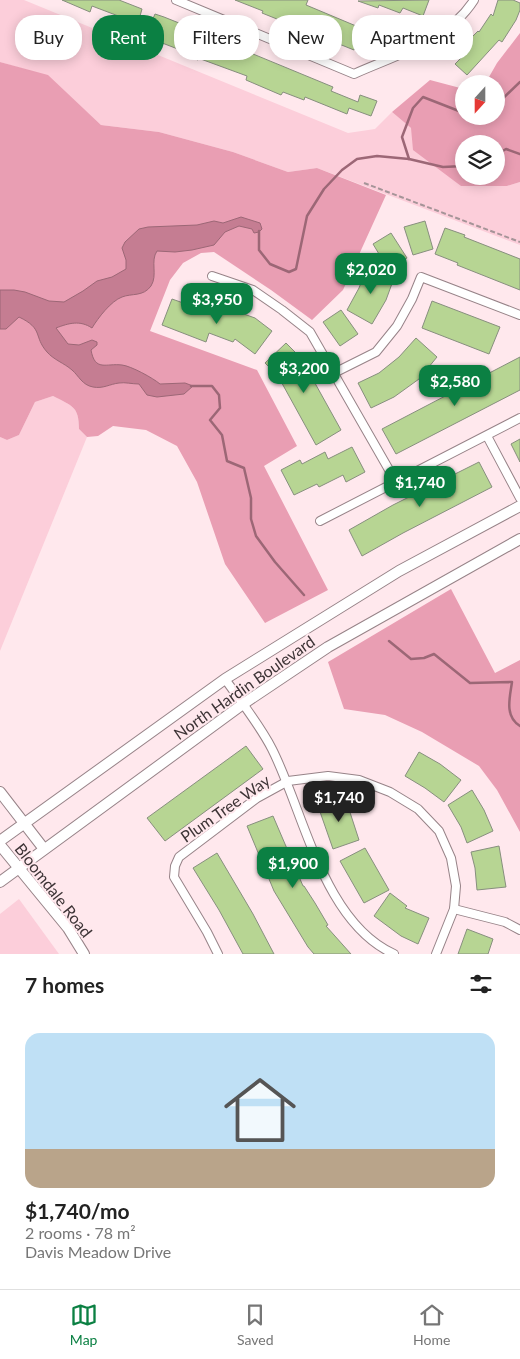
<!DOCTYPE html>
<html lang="en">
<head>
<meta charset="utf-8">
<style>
	body { margin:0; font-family:Lato,sans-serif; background:#f2f2f2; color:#222; height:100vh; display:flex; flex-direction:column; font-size:19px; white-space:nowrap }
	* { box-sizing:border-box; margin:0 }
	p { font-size:16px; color:#767676 }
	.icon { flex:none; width:28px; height:28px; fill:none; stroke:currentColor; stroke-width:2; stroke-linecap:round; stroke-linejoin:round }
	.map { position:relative; height:954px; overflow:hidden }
	.side { display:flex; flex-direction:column; background:#fff; flex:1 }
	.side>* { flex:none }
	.hud { position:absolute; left:15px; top:15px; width:490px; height:45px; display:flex; gap:10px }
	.needle { width:32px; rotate:201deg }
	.fabs { position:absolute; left:455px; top:75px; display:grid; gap:10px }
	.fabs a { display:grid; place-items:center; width:50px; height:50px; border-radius:50%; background:#fff; box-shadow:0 2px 12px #0003; font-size:25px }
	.price { position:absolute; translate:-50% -42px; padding:0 11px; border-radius:10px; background:#0b8043; color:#fff; font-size:16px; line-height:32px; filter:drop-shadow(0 1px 2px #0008) }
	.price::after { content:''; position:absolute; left:50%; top:30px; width:15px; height:11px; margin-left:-8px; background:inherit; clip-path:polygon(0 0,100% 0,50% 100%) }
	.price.on { background:#222; color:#fff }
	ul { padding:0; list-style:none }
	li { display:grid; align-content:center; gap:10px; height:265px; padding:0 25px }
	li+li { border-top:1px solid #e0e0e0 }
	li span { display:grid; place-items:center; height:155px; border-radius:15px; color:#555 }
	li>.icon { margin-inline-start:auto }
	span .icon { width:90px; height:90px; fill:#fffc; stroke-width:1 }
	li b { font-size:21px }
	h2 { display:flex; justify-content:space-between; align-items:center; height:60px; padding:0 25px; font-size:21px }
	.chip { padding:0 18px; border-radius:20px; background:#fff; box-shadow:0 2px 12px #0003; font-size:18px; line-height:45px }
	.chip.on { background:#0b8043; color:#fff }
	.dock { display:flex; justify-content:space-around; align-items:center; height:70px; border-top:1px solid #e0e0e0; background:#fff; font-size:14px; color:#767676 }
	.dock a { display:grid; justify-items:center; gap:2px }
	.dock .on { color:#0b8043 }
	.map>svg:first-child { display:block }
	.green { fill:#fcceda }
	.forest { fill:#e99eb3; fill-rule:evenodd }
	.water { fill:#c57d92; stroke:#9c6776 }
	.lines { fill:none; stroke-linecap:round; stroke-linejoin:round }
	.stream { stroke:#9c6776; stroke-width:2.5 }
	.building { fill:#b7d593; stroke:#878f7e }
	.street-casing { stroke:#978388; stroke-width:10 }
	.secondary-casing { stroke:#978388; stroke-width:12 }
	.path { stroke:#a59498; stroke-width:2; stroke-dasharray:5 2.5; stroke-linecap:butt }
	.street { stroke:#fff; stroke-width:8 }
	.secondary { stroke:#fff; stroke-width:10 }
	.labels { text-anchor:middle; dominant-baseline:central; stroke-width:4; stroke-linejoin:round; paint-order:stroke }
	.street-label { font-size:16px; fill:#3d3436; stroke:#ffe8ed }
</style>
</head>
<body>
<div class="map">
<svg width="520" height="954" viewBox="0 0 520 954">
	<rect width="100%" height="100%" fill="#ffe8ed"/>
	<g class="green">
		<polygon points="0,0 24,0 348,133 375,129 392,112 411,128 461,186 507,186 520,182 520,245 317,168 288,172 233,152 159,132 101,125 48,76 0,62"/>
		<path d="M53,396C72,406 79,406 79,429L87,437L0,651V437L7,440L19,435L35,402Z"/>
		<polygon points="19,899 59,954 0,954 0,914"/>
	</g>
	<g class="forest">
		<path d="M520,33V182L507,186H461L413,150L411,128L392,112L430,80L464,89V116H496V84H485L497,63ZM464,144H496V176H464Z"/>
		<path d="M0,62L48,75L101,125L159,132L233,152L288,172L317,168L386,195L343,290L312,320L271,290L214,252L201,253L183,263L170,280L150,331L257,370L297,446L264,466L328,590L265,623L225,564L197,482L177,446L146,430L113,426L98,436L87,437L79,429C79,406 72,406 53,396L35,402L19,435L7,440L0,437Z"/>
		<polygon points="451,589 495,673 520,660 520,832 497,790 479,766 422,732 385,715 344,709 328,662"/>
	</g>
	<path class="water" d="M241,217L260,223L262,229L259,232L254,233L252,229L239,226L225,232L214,245L192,250L175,252L157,251C150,261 158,275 151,286C143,297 132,293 122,297C111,301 98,318 92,328C80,320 69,323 56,328L68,344L79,345L92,340L97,342V345L91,350C95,372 106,363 122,365C131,366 153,378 160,384L185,383L193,386L184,394L157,397L147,395L139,384C132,384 125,382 119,383C110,384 103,389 93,387C82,385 79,376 72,370C64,363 54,360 47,352C33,336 44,329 19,317L6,329H0V290H14L25,292L49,301L64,302L83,291L97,281L112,277L126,269V260L122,248L125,242L139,229L148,227L197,225L214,221L223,223Z"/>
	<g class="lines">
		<g class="stream">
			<polyline points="496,105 520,82"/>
			<polyline points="496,155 506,149 520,154"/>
			<polyline points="409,159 402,137 413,108 423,97 464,113"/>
			<polyline points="259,231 259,250 270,264 289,272 296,269 307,216 324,189 342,170 357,159 377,156 409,159 443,167 464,166"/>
			<polyline points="191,386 212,386 219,395 220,408 210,420 222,435 227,461 244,468 251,498 251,519 256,536 275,562 304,595"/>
			<path d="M389,641L411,659L424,658L434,654L470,683L512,682C510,697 504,716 520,726"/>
		</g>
	</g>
	<g class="building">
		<polygon points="62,0 119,0 142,9 140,16 152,21 155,14 164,17 179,23 178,28 195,35 196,30 207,35 333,87 331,91 358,102 360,95 377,101 371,116 349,108 347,114 305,97 304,100 283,92 281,95 246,80 247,76 198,58 198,60 182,54 183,51 118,26 121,17 92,6 90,12"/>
		<polygon points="235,0 308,0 306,5 368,31 362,47 356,45 354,50 262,13 263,11"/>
		<polygon points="429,0 423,16 403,8 400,13 379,5 378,8 358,1"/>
		<polygon points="498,0 513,0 520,3 520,10 516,20 502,42 499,40 467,75 455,64 471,48 466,43 478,31 479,32 491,14 493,16"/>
		<polygon points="425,221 433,249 413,255 404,227"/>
		<polygon points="445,228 465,235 464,237 520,259 520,290 457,265 458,263 435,254"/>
		<polygon points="391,233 407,258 388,269 373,244"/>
		<polygon points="367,268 394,278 386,300 372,324 347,310 359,288"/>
		<polygon points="172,299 220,316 224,307 255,318 272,331 255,354 235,339 233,342 209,333 206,342 162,325"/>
		<polygon points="432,301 500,327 489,354 422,328"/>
		<polygon points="341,310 358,334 340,346 323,322"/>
		<polygon points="416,338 437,357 419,379 394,397 371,408 358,383 379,373 399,357"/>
		<polygon points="286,343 301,358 341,430 316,445 278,376 265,363"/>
		<polygon points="520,357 520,390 396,454 382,429"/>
		<polygon points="520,439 520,462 511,444"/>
		<polygon points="352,447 365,472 346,482 343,475 319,487 317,484 294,495 281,470 300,460 302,464 325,452 328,459"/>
		<polygon points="479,462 492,487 403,533 362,556 349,530 393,505"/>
		<polygon points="246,746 263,769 165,841 147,818"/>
		<polygon points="419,752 440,764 461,780 444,802 425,788 405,776"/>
		<polygon points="472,790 484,810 493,831 467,843 461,827 448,805"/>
		<polygon points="345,797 359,840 333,849 318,806"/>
		<polygon points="273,816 303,886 304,886 315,903 328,925 326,926 351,954 314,954 308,947 274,891 247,826"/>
		<polygon points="499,846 506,887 477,890 475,868 471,852"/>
		<polygon points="365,848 389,890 364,903 340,861"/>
		<polygon points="217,853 253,914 274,954 243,954 219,910 193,868"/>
		<polygon points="390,893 407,906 405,908 429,918 418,944 401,936 374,916"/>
		<polygon points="467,929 493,939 488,954 458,954"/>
	</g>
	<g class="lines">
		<defs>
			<g id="street">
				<path d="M176,0L354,74C396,55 448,41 474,0"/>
				<polyline points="212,276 253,290 282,310 310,332 396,482"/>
				<polyline points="334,373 376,352 397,326 412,299 421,277 520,315"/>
				<polyline points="487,436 520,498"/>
				<polyline points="320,521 520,418"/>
				<path d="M225,679C240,700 261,727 272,749C304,812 323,922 394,954"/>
				<polyline points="454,909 505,922 520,930"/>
				<polyline points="218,954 207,932 174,877 175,866 179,857 257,798 288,781 328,776 359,780 390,792 418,809 439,831 451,858 456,886 454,909 436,954"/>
			</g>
			<g id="secondary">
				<polyline points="0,792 44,849"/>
				<polyline points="0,841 225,679 399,571 520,506"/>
				<polyline points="0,845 68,928 84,954"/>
				<polyline points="0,882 243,704 328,647 520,539"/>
			</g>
		</defs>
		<use href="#street" class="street-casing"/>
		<use href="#secondary" class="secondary-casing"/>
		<polyline class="path" points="364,183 520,242"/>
		<use href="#street" class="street"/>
		<use href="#secondary" class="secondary"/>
	</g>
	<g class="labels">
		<g class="street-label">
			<text transform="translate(244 687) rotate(-35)">North Hardin Boulevard</text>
			<text transform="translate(225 808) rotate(-35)">Plum Tree Way</text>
			<text transform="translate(54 890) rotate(52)">Bloomdale Road</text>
		</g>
	</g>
</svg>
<div class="fabs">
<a><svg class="needle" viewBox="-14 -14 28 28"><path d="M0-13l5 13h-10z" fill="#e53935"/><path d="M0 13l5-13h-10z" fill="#767676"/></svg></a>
<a><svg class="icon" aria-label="layers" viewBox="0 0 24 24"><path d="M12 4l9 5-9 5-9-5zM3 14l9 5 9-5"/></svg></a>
</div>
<b class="price" style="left:371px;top:295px">$2,020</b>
<b class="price" style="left:217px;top:325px">$3,950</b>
<b class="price" style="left:304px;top:394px">$3,200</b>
<b class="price" style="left:455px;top:407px">$2,580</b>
<b class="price" style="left:420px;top:508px">$1,740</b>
<b class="price on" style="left:339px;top:823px">$1,740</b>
<b class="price" style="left:293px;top:889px">$1,900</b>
<div class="hud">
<a class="chip">Buy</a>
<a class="chip on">Rent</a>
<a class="chip">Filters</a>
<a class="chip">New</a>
<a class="chip">Apartment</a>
</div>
</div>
<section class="side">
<h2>7 homes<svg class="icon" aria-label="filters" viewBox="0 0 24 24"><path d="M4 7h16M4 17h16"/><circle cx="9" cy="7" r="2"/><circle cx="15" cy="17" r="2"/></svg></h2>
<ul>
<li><span style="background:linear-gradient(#bfe0f5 75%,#b9a48a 0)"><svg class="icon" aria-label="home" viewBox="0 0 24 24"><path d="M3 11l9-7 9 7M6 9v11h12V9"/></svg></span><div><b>$1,740/mo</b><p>2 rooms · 78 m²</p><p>Davis Meadow Drive</p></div></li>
</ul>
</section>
<nav class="dock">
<a class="on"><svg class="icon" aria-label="map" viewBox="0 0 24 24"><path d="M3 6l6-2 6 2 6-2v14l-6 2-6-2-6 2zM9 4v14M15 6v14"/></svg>Map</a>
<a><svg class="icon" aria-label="saved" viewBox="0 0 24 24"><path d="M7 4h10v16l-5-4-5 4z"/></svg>Saved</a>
<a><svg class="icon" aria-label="home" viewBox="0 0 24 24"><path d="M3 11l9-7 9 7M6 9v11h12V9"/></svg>Home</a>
</nav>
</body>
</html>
